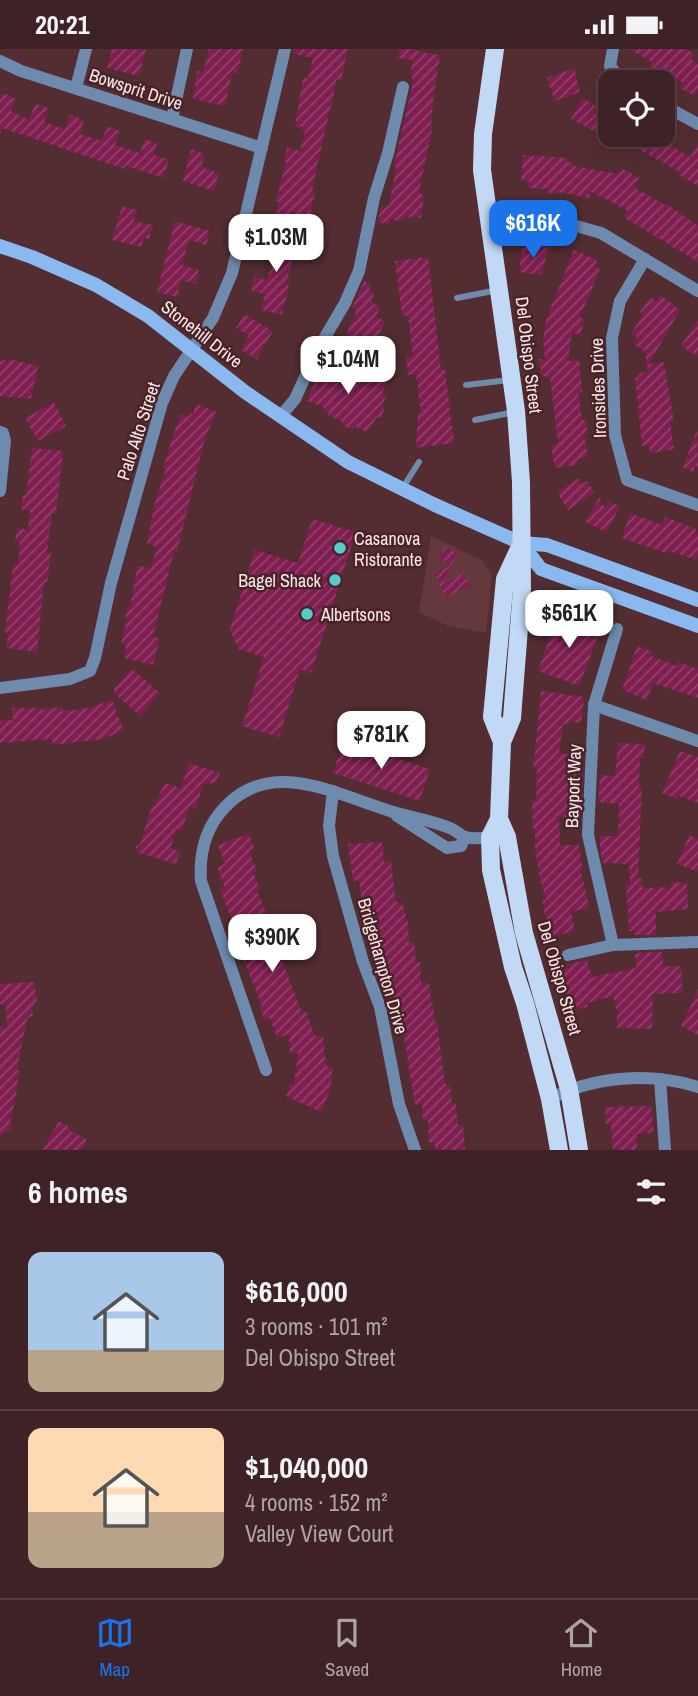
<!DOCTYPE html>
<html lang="en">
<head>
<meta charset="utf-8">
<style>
	body { margin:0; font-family:"Archivo Narrow",sans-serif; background:#492f32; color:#f1f3f6; height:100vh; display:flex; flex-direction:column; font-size:26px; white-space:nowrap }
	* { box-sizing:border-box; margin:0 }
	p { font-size:23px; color:#ada4a7 }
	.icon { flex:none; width:38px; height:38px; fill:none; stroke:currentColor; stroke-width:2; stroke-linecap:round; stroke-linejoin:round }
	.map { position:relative; height:1101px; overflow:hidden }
	.sheet { display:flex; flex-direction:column; background:#3e2226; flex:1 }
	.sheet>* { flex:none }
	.tools { position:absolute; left:598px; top:21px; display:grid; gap:14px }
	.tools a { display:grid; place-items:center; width:77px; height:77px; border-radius:14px; background:#3e2226; box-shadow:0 7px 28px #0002,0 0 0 2px #573f43; font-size:35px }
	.price { position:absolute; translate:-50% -60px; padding:0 16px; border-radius:14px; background:#fff; color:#222; font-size:23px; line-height:46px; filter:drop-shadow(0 2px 4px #0008) }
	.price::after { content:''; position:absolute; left:50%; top:42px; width:21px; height:16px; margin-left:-10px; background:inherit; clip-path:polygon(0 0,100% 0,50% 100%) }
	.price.on { background:#1a73e8; color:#fff }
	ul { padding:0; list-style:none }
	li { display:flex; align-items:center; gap:21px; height:175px; padding:0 28px }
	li+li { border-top:2px solid #573f43 }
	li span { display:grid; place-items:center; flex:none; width:196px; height:140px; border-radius:14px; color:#555 }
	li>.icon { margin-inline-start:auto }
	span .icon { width:84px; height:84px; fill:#fffc; stroke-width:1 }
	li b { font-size:30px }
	h2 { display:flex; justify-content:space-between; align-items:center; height:84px; padding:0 28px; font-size:30px }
	.status { display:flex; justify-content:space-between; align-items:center; height:49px; padding:0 35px; background:#3e2226; direction:ltr }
	.status svg { height:19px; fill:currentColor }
	.dock { display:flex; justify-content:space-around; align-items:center; height:98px; border-top:2px solid #573f43; background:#3e2226; font-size:19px; color:#ada4a7 }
	.dock a { display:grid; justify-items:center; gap:4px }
	.dock .on { color:#1a73e8 }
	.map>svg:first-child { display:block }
	.built { fill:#64383d }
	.building { fill:url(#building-hatch) }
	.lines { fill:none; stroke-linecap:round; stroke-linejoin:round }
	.service { stroke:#6e8bae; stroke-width:6 }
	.minor { stroke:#6e8bae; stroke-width:12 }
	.secondary { stroke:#8ab9f0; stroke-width:14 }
	.primary { stroke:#c2d9f6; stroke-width:18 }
	.poi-dot { fill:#53cdca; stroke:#482328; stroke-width:2.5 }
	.labels { text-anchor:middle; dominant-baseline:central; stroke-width:5; stroke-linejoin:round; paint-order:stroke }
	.street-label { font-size:18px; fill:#fce7e9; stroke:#482328 }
	.poi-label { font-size:18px; fill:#fce7e9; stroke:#482328; text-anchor:start }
</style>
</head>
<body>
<div class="status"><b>20:21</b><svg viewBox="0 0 49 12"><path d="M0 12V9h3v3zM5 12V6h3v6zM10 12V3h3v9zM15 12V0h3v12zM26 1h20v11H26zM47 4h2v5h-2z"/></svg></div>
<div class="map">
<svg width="698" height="1101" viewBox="0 0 698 1101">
	<defs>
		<pattern id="building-hatch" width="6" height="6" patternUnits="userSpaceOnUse" patternTransform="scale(1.75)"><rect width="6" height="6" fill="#7f1f51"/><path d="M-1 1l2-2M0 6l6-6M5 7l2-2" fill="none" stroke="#92406a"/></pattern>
	</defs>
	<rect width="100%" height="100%" fill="#532d32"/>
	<polygon class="built" points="431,487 482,511 492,526 486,584 448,577 419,563"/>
	<g class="building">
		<polygon points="112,0 146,0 139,27 107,19"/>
		<polygon points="209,0 243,0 237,25 232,24 225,57 193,50 197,22 203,23"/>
		<polygon points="294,0 348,0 341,31 337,30 317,117 312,143 315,144 308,174 304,173 303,178 293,176 294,171 276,167 279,153 276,152 286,113 284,112 287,99 300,102 305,83 302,83 302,78 295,77 303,28 308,29 313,9 293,5"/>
		<polygon points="399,0 417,0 416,2 440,6 433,53 431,76 433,76 419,142 420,145 424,146 421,169 405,168 404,172 390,171 390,175 378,173 381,158 389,157 396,118 394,117 395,111 412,39 412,25 410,25 413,11 398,9"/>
		<polygon points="629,0 686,0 694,5 691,10 698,15 698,40 694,47 680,39 682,33 664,21 661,27 648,19 652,13"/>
		<polygon points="574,19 580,43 555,52 547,29"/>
		<polygon points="3,44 16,50 11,62 29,71 35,55 48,59 44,73 65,80 70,66 84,71 80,85 102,92 107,77 120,82 115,96 140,104 144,90 157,94 154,106 169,111 164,129 125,117 124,120 2,79 0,85 0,50"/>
		<polygon points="582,49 597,57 593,64 607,71 599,85 571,70"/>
		<polygon points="613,86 672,86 667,94 690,108 698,95 698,137 679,126 681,124"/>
		<polygon points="191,100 205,105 201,118 219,124 214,142 183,132"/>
		<polygon points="523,106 568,109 567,113 573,114 573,117 618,125 621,119 640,129 635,139 665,156 666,154 698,177 698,213 625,169 627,161 590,142 589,149 565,144 547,144 548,140 528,139 529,132 521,131"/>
		<polygon points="122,157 137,161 134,172 153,176 149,190 144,189 141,198 112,191"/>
		<polygon points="175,172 210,182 206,196 189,191 182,216 199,221 196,235 181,231 177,248 157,243"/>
		<polygon points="265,184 297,192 286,236 289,236 282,266 261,261 265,245 251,242 254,228 267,231 275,201 262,198"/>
		<polygon points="536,196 549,198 541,226 519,223 523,198 535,200"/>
		<polygon points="574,201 597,211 595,218 600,220 580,269 584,270 581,286 572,284 568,312 579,311 582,343 578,344 582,371 586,371 588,385 584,385 588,408 577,410 577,416 555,419 551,397 558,394 550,328 542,327 539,310 545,310 543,291 546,270"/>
		<polygon points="428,208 441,321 445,320 454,394 416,399 418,364 421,364 416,325 408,326 406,308 413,308 408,266 402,267 395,212"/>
		<polygon points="364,232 371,235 369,241 374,244 372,254 380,258 376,268 385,272 375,294 371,296 368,304 343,293 357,261 352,259"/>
		<polygon points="660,246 680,261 649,315 664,313 674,373 670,373 674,400 650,405 649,396 642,397 635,328 639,328 638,324 648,323 645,302 633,295 637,288 631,285 643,265 640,263 650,248 656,252"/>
		<polygon points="244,265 273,282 257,310 241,301 249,286 236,279"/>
		<polygon points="698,270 698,308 681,297"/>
		<polygon points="327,308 346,315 344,324 362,331 365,324 387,333 382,344 387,345 382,357 385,358 381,370 377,368 367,383 354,377 353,381 341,376 342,372 328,367 329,364 323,361 324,358 307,352 323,311 326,312"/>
		<polygon points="9,310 38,317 31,350 0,347 0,312"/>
		<polygon points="54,353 66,377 38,392 25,369"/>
		<polygon points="196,355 217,363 205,389 177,503 174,502 153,588 160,589 153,616 124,609 126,595 121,594 127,571 125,570 128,557 130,558 137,517 151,519 157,498 147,495 154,457 166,419 163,419 175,381 181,365 188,368 190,364 193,365"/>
		<polygon points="697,380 698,418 695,417 693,423 683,419"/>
		<polygon points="32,399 63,402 56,464 52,464 47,503 51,503 47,534 44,533 37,603 6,599 8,584 5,584 13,515 18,516 20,494 15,494 17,479 28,481 30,461 21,460 23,445 26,446"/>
		<polygon points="579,429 580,436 587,432 595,444 568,461 557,443"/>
		<polygon points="599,449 605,459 609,452 620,458 606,483 585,473"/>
		<polygon points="630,464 662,476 665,468 696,480 695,484 698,485 698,506 696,511 669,502 668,505 622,489"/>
		<polygon points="312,470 356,483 311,624 300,620 279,688 242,677 264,608 238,600 230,580 255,501 298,514"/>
		<polygon points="445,498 458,504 443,535 464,524 470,536 446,549 435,525 452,516 439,510"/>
		<polygon points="558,564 600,582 579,637 538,622"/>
		<polygon points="637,597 653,603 651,607 677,617 679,613 698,620 698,649 653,634 647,651 622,641"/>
		<polygon points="132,620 160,644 140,667 114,644 114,640"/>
		<polygon points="541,642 584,648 581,674 568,673 568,676 563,675 559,704 578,706 575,731 576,767 559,768 560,796 579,796 583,822 581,822 589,859 571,863 575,882 552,887 551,879 548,879 542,851 546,851 540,831 535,800 535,780 533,780 532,752 536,752 537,720 533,720"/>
		<polygon points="112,651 124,682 102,690 53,696 52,690 0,694 0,672 13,671 12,659 40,659 40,661 62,658 63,662 88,659"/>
		<polygon points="343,692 430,720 420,752 333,724"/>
		<polygon points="618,694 645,695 644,709 640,709 639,739 642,739 638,829 641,829 643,839 671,838 670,834 687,833 688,860 656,863 656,886 634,886 634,882 629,882 626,835 630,835 629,815 603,814 600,799 600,787 618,787 619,755 598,753 600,726 615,727"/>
		<polygon points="680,702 698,708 698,754 679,747 677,750 662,744"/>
		<polygon points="189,714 220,724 216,734 203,735 196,760 189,758 182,782 176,780 171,799 180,803 176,815 139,804 135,797 140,796 152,756 155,757 164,734 181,739"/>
		<polygon points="249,785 255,800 249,802 257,821 253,823 260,841 257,842 274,880 280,900 278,900 302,964 306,962 315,987 323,987 326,1017 333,1018 330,1041 321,1063 286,1047 291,1034 294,1035 298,1004 290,1004 289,985 277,989 270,969 264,971 260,958 262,957 240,902 240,899 242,898 220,841 225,839 217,818 225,815 218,796"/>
		<polygon points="689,786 698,790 698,823 677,815"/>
		<polygon points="382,793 384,813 391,812 396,853 402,853 408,874 409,894 414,893 416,914 420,913 421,934 429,934 431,954 433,954 435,974 437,974 445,1035 450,1035 452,1056 456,1055 458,1076 463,1076 465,1101 435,1101 435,1094 429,1094 428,1071 423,1071 422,1055 415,1056 398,953 394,951 392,932 386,932 384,912 379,912 378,892 373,892 372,872 364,873 359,831 353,832 348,795"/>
		<polygon points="662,903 663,917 681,917 683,944 653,945 652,980 617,979 617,962 613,947 587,954 588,958 571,962 561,917 587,911 592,928 636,919 635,904"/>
		<polygon points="34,933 37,952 32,958 33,968 28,968 22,994 17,1021 20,1022 16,1042 17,1042 10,1074 11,1080 0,1087 0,977 7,979 6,956 0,955 0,935"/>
		<polygon points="698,940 698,986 681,977"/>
		<polygon points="651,1057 654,1084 636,1085 637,1101 613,1101 611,1075 606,1075 605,1058"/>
		<polygon points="59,1072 71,1079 69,1081 87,1091 82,1101 42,1101"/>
	</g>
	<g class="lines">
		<g class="service">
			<polyline points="457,249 498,241"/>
			<polyline points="466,336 509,331"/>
			<polyline points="475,371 514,363"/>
			<polyline points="402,440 419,413"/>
		</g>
		<g class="minor">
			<polyline points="613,0 610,17 623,33"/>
			<polyline points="0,12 21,22 262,99"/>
			<polyline points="76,39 86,0"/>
			<polyline points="663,56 698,75"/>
			<polyline points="172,70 187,0"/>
			<polyline points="491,171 511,170 569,175 601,184 698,242"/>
			<polyline points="645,210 620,252 612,289 615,386 627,431 698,456"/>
			<polyline points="281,367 295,350 318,300 345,254 359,222 374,149 388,104 403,38"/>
			<polyline points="0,383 3,384 5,392 0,442"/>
			<polyline points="0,639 70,630 90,622 95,609 111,534 162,354 174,327 213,269 232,224 285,0"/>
			<polyline points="594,656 698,692"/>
			<polyline points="333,742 329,777 333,807 363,913 380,958 399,1055 415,1101"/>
			<polyline points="397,767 447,799 461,797 465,788"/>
			<polyline points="613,896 588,786 594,656 617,580"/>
			<polyline points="568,906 613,896 698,893"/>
			<path d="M266,1021L201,832C199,804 205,779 225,758C272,708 337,746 390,762C411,769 432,771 452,780C457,782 461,787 465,788C474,791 489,788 498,788"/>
			<polyline points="660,1030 665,1101"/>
			<path d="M550,1050C594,1027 650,1023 698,1038"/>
		</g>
		<g class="secondary">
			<polyline points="0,197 32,208 96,236 148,267 245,343 348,413 435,456 521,494 547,496 698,551"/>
			<polyline points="521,494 541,520 698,577"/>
		</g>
		<g class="primary">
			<polyline points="495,0 483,85 482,121 516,362 521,433 522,540 512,669 502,693"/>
			<polyline points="519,500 505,530 492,668 502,693 499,770 490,788 491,821 513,918 525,954 550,1050 559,1101"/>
			<polyline points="499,770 507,788 524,884 569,1040 579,1101"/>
		</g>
	</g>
	<g class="poi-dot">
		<circle cx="340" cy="499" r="7"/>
		<circle cx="335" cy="531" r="7"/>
		<circle cx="307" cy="565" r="7"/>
	</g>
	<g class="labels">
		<g class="street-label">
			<text transform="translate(136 40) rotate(18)">Bowsprit Drive</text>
			<text transform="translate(202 285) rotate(38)">Stonehill Drive</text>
			<text transform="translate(529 306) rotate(83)">Del Obispo Street</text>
			<text transform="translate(598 339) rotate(-92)">Ironsides Drive</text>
			<text transform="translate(138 382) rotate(-72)">Palo Alto Street</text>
			<text transform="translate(573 737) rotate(-88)">Bayport Way</text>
			<text transform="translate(383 917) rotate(74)">Bridgehampton Drive</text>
			<text transform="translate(560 929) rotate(74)">Del Obispo Street</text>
		</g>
		<g class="poi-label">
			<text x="354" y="489">Casanova<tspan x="354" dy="21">Ristorante</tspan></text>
			<text x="321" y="531" text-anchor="end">Bagel Shack</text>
			<text x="321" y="565">Albertsons</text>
		</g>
	</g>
</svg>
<div class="tools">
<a><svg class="icon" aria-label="locate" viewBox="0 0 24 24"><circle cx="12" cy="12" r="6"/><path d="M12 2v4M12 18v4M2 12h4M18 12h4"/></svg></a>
</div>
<b class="price on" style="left:533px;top:211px">$616K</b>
<b class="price" style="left:276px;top:225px">$1.03M</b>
<b class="price" style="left:348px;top:347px">$1.04M</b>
<b class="price" style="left:569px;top:601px">$561K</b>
<b class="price" style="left:381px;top:722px">$781K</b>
<b class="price" style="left:272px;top:925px">$390K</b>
</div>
<section class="sheet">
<h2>6 homes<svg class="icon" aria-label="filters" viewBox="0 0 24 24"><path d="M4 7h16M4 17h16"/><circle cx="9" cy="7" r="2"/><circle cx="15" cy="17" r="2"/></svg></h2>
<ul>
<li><span style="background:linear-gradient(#a9c7e8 70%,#b9a48a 0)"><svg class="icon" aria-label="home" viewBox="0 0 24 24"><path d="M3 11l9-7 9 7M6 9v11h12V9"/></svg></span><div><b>$616,000</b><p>3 rooms · 101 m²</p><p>Del Obispo Street</p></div></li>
<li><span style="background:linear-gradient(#ffd9b3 60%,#b9a48a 0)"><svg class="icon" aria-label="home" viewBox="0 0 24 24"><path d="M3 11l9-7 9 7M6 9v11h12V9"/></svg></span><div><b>$1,040,000</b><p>4 rooms · 152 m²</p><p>Valley View Court</p></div></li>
</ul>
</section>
<nav class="dock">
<a class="on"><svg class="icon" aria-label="map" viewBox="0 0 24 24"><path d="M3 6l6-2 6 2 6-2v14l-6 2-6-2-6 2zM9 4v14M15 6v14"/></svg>Map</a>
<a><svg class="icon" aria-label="saved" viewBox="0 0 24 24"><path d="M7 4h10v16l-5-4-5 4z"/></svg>Saved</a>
<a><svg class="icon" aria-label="home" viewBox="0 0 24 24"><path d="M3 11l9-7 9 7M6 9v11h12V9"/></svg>Home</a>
</nav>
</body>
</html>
